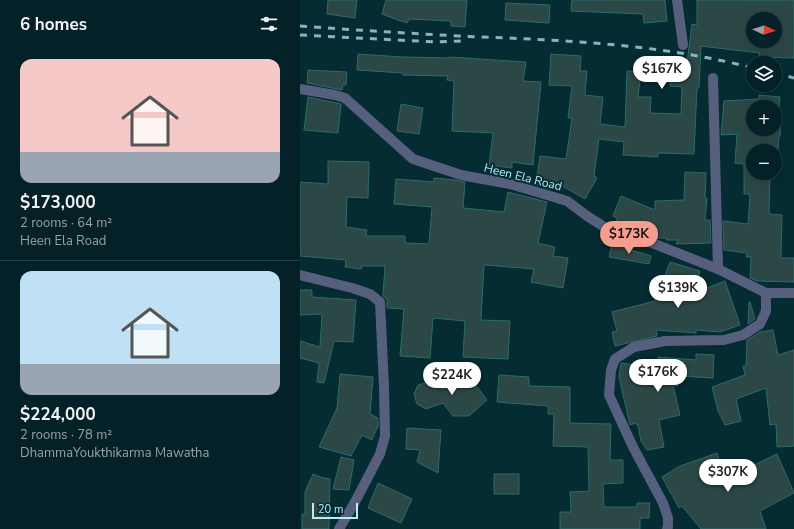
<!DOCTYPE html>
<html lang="en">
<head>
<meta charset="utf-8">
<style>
	body { margin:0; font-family:"Nunito Sans",sans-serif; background:#112e32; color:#f1f3f6; height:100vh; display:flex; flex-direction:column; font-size:15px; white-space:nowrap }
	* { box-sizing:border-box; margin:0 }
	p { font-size:13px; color:#97a3a7 }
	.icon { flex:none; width:22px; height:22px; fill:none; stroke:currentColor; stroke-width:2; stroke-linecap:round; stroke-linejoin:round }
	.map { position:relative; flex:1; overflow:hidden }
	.panel { display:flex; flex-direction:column; background:#032126; width:300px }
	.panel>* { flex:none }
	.needle { width:26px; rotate:94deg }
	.buttons { position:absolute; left:446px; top:12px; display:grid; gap:8px }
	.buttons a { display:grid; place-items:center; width:36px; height:36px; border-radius:50%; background:#032126; box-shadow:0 4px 16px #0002,0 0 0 1px #243e43; font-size:20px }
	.scale { position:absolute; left:12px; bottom:10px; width:46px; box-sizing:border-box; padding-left:4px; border:2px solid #b8ecf6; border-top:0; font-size:11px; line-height:14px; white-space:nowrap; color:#b8ecf6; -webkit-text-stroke:3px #042c32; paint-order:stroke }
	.price { position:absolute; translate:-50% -34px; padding:0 9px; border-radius:14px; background:#fff; color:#222; font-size:13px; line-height:26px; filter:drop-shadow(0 1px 2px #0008) }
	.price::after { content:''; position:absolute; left:50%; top:24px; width:12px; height:9px; margin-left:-6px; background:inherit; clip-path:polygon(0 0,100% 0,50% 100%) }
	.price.on { background:#f59d8e; color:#111 }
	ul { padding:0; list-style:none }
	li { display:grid; align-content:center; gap:8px; height:212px; padding:0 20px }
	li+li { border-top:1px solid #243e43 }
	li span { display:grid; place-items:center; height:124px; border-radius:12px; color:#555 }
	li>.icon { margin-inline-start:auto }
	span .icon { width:72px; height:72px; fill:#fffc; stroke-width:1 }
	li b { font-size:17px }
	h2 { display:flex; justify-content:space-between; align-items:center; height:48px; padding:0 20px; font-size:17px }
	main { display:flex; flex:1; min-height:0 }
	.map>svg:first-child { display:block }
	.building { fill:#2c4846; stroke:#2b6c69; fill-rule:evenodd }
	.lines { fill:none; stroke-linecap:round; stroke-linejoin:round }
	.minor { stroke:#56607e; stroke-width:10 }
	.rail { stroke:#85b5be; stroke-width:3; stroke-dasharray:7 7; stroke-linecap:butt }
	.labels { text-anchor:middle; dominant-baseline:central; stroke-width:4; stroke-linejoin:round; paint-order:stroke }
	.street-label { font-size:12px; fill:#b8ecf6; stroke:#042c32 }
</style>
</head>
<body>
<main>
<section class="panel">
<h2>6 homes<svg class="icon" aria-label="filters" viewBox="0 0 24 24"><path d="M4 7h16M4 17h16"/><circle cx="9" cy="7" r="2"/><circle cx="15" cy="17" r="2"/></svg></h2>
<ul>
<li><span style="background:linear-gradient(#f6c9c9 75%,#9aa5b1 0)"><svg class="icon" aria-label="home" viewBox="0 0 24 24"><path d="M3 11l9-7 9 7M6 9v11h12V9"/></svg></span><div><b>$173,000</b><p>2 rooms · 64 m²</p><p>Heen Ela Road</p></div></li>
<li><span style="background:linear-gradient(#bfe0f5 75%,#9aa5b1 0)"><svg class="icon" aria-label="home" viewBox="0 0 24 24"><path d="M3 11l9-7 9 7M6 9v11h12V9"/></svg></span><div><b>$224,000</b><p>2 rooms · 78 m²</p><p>DhammaYoukthikarma Mawatha</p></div></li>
</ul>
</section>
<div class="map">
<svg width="494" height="529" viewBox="0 0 494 529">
	<rect width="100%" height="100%" fill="#042c32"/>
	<g class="building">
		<polygon points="28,0 57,0 55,18 27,14"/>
		<polygon points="86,0 167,0 165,27 151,26 151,21 109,19 107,23 95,19 82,14"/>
		<polygon points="272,0 365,0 367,21 344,23 343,14 271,11"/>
		<path d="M397,0H494V58L459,57V53L401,46L399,88H397L394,154L358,153V157L323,155L324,142L299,139L294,176L297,178L285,199L252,180L250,189L236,185L240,156L266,159L272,118H268L272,86L249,85L251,54L281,56L280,71H287L285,95L303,97L300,124L325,127L327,71L341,72L338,97H351L350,113L381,114L382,87L370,86L372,62L387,63L392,24L397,25ZM453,19H475V41H453Z"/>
		<polygon points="206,3 250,5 249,23 205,20"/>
		<polygon points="58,54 103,57 149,58 149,57 226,62 223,81 241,82 233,165 212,162 212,168 189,165 193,133 152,131 154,81 147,80 148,76 103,75 103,73 57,70"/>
		<polygon points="8,70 47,72 46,85 43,85 42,90 7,83"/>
		<path d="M459,95L480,97L478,120H481L480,136H479L477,166H475V151H453V173H470L469,214L482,215L481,258H494V282L457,281L450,278L451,257H446L447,253L424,250L423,221L448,224L450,194H444V164L435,163L437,134L421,135L424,101L459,99ZM453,107H475V129H453Z"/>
		<polygon points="8,97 41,104 38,133 4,130"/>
		<polygon points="101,104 123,108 119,134 97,131"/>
		<polygon points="28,161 69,162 68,198 47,197 46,227 67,230 66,236 105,236 105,243 129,244 132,207 94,204 96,179 134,182 134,178 156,180 165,182 163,208 204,212 208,192 247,202 238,243 255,247 253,256 268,258 263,288 231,282 234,269 184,265 181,320 210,321 208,359 163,357 165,321 133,318 130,358 100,356 104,309 87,308 87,299 83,296 85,266 62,266 61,269 45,267 46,260 0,256 0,182 28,184"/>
		<polygon points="385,172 406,173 405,198 407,198 405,220 410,220 411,243 376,244 378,240 366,240 366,238 356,238 316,224 317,218 313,216 321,196 355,210 355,201 384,200"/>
		<polygon points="313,237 334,244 312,244"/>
		<polygon points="312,244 351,256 349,264 309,257"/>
		<polygon points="370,262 400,271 394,293 425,281 440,325 420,332 396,330 396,333 356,330 357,336 315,346 312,332 317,331 312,312 355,301"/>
		<polygon points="0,290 12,290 12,297 56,300 53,342 34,341 24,383 17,382 19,363 0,358 0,341 20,347 22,314 0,315"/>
		<polygon points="449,302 450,302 455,319 448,324"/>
		<polygon points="473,330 478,355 494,350 494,446 477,447 476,424 470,425 466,388 436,399 441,421 425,425 418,411 412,387 445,375 443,366 446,366 447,340 460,332"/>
		<polygon points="396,354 414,355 413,378 378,376 378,386 373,385 380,415 359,420 364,447 347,450 341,441 338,425 337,425 336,423 330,425 319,377 321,363 358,368 358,357 396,360"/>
		<polygon points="166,372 187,400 169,416 153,416 143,403 126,409 117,404 114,394 118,385 128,382 144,389"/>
		<polygon points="40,374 73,377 70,414 78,418 78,426 72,440 62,435 51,456 19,447 37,408"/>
		<polygon points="199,375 229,377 229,386 270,387 270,423 311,424 310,460 323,460 323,483 303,484 304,507 337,507 337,503 350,503 349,518 340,518 340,529 260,529 260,512 271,512 270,492 289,491 288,447 253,446 254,414 248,414 248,406 197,402"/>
		<polygon points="107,428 141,430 138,473 117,462 120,450 106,449"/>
		<polygon points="417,453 427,483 450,473 448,468 477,454 494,493 460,511 466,529 401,529 382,506 379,508 362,477 380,466"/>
		<polygon points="41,457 54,460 49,490 33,489"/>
		<polygon points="13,474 23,478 30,479 29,529 2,529 2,514 5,514 5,492"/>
		<rect x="194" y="474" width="25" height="20"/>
		<polygon points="78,483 112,499 101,523 68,508"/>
	</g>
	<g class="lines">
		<g class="minor">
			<polyline points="377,0 383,45"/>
			<polyline points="413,78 418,269"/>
			<polyline points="0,89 35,95 45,98 113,159 161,175 210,184 267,201 287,216 306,228 347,241 418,269 466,293 494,293"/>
			<polyline points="0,275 52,288 70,294 80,302 84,387 85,436 80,454 55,502 39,529"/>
			<polyline points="367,529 368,527 368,518 363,503 333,447 309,395 311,370 315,359 334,347 365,341 424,340 443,335 460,324 466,311 466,293"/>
		</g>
		<g class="rail">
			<path d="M0,26C53,30 105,33 158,36C257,40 357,43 453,68"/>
			<polyline points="0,35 136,42 162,41"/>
			<polyline points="475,73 494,78"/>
		</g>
	</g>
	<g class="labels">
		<g class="street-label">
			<text transform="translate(223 177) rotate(14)">Heen Ela Road</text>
		</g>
	</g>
</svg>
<div class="buttons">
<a><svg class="needle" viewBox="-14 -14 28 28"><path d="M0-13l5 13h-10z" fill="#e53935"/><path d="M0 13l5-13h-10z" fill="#97a3a7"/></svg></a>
<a><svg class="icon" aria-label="layers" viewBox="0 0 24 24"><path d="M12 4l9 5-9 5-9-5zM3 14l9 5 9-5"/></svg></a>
<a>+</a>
<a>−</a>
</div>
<div class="scale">20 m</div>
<b class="price" style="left:362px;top:90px">$167K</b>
<b class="price on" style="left:329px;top:255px">$173K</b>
<b class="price" style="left:378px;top:309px">$139K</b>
<b class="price" style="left:358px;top:393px">$176K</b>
<b class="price" style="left:152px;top:396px">$224K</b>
<b class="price" style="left:428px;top:493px">$307K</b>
</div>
</main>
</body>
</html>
